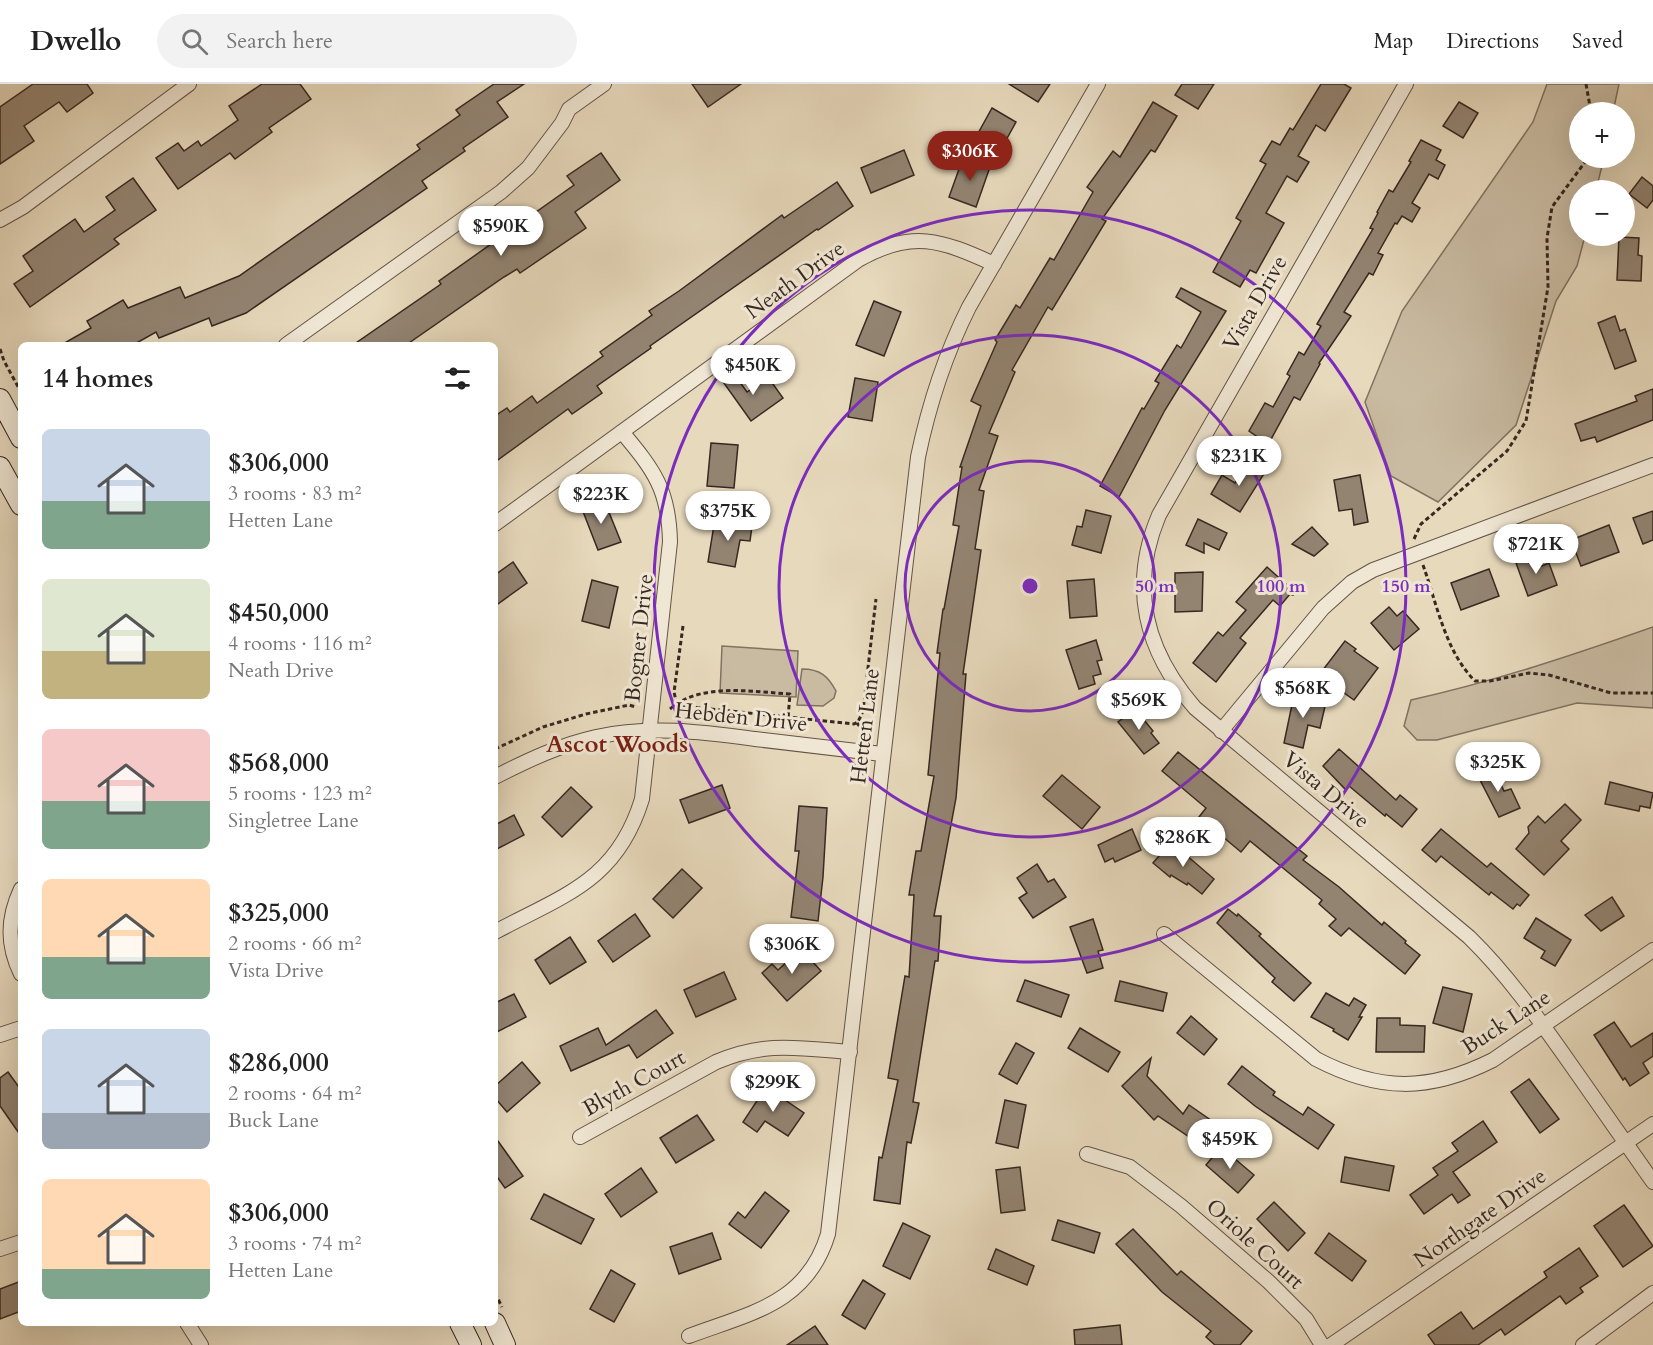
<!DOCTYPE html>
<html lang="en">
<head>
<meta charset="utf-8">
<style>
	body { margin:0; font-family:Cardo,serif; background:#f2f2f2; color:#222; height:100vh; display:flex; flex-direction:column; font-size:22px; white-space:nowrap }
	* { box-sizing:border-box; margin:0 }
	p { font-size:20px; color:#767676 }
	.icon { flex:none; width:33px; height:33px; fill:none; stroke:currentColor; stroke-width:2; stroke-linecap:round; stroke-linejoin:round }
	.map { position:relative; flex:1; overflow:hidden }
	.side { position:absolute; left:18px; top:258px; width:480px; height:984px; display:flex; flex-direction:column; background:#fff; border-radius:9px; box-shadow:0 6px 24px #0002 }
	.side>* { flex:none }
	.tools { position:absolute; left:1569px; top:18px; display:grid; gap:12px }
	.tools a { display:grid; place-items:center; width:66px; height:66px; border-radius:50%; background:#fff; box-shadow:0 6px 24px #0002; font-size:30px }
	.price { position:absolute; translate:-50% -51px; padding:0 14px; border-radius:21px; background:#fff; color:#222; font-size:20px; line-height:39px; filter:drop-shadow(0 2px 3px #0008) }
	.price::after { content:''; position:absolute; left:50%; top:36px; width:18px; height:14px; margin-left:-9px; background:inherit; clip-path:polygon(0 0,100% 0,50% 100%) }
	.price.active { background:#8f2418; color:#fff }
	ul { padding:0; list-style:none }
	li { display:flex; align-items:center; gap:18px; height:150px; padding:0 24px }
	li span { display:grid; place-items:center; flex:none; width:168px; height:120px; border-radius:9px; color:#555 }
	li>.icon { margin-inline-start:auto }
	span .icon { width:72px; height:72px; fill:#fffc; stroke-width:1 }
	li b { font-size:26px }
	h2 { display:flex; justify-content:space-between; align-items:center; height:72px; padding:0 24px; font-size:26px }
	header { display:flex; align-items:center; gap:36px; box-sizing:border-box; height:84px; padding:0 30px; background:#fff; border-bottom:2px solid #e0e0e0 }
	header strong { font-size:28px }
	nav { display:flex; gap:33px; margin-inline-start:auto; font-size:21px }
	.search { width:420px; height:54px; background:#f2f2f2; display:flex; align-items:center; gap:15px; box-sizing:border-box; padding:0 21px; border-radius:33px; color:#767676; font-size:22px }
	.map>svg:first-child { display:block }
	.green { fill:#c9bba2; stroke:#807262; stroke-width:1.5 }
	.building { fill:#938472; stroke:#372821; stroke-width:1.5 }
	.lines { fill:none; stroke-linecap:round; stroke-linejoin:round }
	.street-casing { stroke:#635448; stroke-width:16 }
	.secondary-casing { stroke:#372821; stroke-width:22 }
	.path { stroke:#372821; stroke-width:3; stroke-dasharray:4.5 3; stroke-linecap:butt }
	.street { stroke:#efe6d3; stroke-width:14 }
	.secondary { stroke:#efe6d3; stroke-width:20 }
	.ring { fill:none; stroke:#7b2cbf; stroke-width:3 }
	.labels { text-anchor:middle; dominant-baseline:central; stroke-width:6; stroke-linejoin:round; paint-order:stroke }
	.street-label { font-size:22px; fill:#372821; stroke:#efe6d3 }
	.neighbourhood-label { font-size:24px; font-weight:bold; fill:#7a1f14; stroke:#efe6d3 }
	.centre { fill:#7b2cbf; stroke:#efe6d3; stroke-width:3 }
	.ring-label { font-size:18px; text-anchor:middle; font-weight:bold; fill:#7b2cbf; stroke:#efe6d3; stroke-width:6; stroke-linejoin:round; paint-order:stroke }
</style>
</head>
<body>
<header>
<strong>Dwello</strong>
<div class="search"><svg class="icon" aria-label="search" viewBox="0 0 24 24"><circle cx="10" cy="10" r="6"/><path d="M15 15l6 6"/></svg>Search here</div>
<nav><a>Map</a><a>Directions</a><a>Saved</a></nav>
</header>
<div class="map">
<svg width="1653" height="1261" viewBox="0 0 1653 1261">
	<rect width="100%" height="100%" fill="#e7d9bc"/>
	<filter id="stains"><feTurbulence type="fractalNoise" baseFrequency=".00333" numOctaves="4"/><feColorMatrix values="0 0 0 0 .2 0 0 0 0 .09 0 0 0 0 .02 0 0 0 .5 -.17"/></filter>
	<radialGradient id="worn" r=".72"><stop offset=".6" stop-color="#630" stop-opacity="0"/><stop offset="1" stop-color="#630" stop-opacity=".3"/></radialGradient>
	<g class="green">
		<polygon points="1547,0 1619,0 1613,28 1580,28 1580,74 1604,74 1596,106 1580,106 1580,152 1585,152 1577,182 1556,217 1516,341 1438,418 1391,392 1365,318 1402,227 1533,38"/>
		<path d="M1653,543V624L1577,619L1437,656H1417L1404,642L1411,616C1493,598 1573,571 1653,543Z"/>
		<polygon points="722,562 798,567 796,613 720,609"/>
		<path d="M802,585C820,585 828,592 836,607L834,614L823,622L797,621Z"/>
	</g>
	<g class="building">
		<polygon points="33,0 87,0 93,9 67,28 59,18 24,42 34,57 0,80 0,23"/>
		<polygon points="262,0 300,0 311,15 269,44 272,48 235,75 230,69 178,105 156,74 178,59 184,67 198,57 201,62 238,36 229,22"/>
		<polygon points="494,0 524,0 497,18 508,33 463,64 465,67 422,97 427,104 246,229 212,242 209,234 159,254 156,248 133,261 61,261 91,244 87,237 123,216 128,224 180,203 185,214 239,192 420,65 417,61 460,31 456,26"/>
		<polygon points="692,0 741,0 708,23"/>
		<polygon points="1009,0 1050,0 1038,18"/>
		<polygon points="1182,0 1214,0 1198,25 1175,11"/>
		<polygon points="1321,0 1344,0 1351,4 1325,47 1316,41 1298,72 1309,78 1297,98 1287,92 1266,129 1284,139 1256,189 1250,186 1240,203 1213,188 1241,137 1236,134 1266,80 1260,77 1272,57 1280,61 1290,44 1293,46"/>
		<polygon points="1153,18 1177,32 1155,68 1151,66 1102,135 1106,137 1052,226 1048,223 1012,286 1015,288 989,349 998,352 979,406 984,407 975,465 981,466 963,590 966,590 956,714 934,832 941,832 938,877 935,877 913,1018 919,1019 911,1059 907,1058 900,1120 874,1116 879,1073 882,1074 898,996 888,994 905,892 909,893 914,811 909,811 916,767 921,767 934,692 928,691 940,569 937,569 943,525 944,525 959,442 953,441 962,383 960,383 981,322 971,317 997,258 995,256 1016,221 1020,224 1050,174 1054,176 1093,108 1087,103 1113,67 1120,73"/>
		<polygon points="1459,18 1478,29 1463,54 1443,42"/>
		<polygon points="992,24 1016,38 1000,67 976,53"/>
		<polygon points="1421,56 1441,66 1436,76 1445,81 1438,95 1429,90 1412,119 1420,124 1412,138 1402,132 1397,140 1395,139 1378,169 1383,171 1373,191 1369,189 1344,228 1351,232 1319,279 1320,280 1300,316 1294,313 1269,359 1265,358 1249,347 1265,319 1273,323 1290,292 1287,290 1299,268 1304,271 1321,242 1317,240 1373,145 1370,144 1378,129 1377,128 1389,106 1393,108 1411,78 1409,77"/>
		<polygon points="904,66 914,91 871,109 861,84"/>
		<polygon points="601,69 620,96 575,128 586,144 520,189 517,185 504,193 406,261 353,261 441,200 439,197 574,101 567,92"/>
		<polygon points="963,74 990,83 976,123 949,113"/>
		<polygon points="1642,93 1653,102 1653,116 1647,124 1629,110"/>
		<polygon points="133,94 156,126 114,155 119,160 30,223 14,200 33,187 23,172 75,135 84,148 115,126 106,113"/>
		<polygon points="837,98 853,122 818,146 817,145 650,262 651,264 597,302 602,309 572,330 568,325 495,378 495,332 507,324 510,328 532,312 537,319 603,272 600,268 652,231 649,227 679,207 782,131 784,134"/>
		<polygon points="1619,153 1639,154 1638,171 1642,172 1641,197 1617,196"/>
		<polygon points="1181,204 1226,227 1165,326 1119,413 1100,402 1142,324 1144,325 1159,299 1155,297 1177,261 1181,264 1201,228 1176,213"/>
		<polygon points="874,217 901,228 884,272 856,261"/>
		<polygon points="1615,232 1620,247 1625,245 1636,277 1615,285 1598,239"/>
		<polygon points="732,287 747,308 768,293 783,314 751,337 721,295"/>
		<polygon points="855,294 878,298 872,337 848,333"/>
		<polygon points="1653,305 1653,336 1597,358 1595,353 1581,357 1575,340 1637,317 1635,312"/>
		<polygon points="711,359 738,361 734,404 707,402"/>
		<polygon points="1248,378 1265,388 1240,428 1211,410 1222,391 1235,399"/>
		<polygon points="1360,391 1368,438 1354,441 1352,425 1339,427 1334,396"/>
		<polygon points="604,416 621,458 598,466 582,425"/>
		<polygon points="1086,426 1111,432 1101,469 1072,461 1077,442 1082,443"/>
		<polygon points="1653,427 1653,456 1643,460 1633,434"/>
		<polygon points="715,435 752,442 750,457 740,456 735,483 708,478"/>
		<polygon points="1198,435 1227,449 1219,466 1204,459 1204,469 1186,461"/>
		<polygon points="1609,441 1619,468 1581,482 1571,456"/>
		<polygon points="1312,443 1328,460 1314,472 1292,460"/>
		<polygon points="1538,471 1542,482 1549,479 1557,501 1528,512 1516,479"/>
		<polygon points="513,478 527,499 495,522 495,491"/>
		<polygon points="1267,483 1295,508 1293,511 1290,510 1280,522 1273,516 1240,554 1246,559 1216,598 1193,579 1218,548 1223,552 1246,526 1236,518"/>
		<polygon points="1489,485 1499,512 1461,526 1451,499"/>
		<polygon points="1203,488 1202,527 1175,528 1175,489"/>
		<polygon points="1094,495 1097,532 1070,534 1067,497"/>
		<polygon points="592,496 618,503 609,544 582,537"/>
		<polygon points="1389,523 1397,532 1403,527 1419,545 1394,566 1371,539"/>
		<polygon points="1096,556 1102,576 1097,577 1101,590 1093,592 1095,600 1079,605 1066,566"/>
		<polygon points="1345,557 1356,565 1354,567 1378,584 1354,616 1319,591"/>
		<polygon points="1294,611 1326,618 1320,644 1308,641 1303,664 1284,659"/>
		<polygon points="1135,625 1153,647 1151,649 1159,659 1144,670 1118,638"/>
		<polygon points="1339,665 1396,716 1400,711 1417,725 1402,743 1386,730 1385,732 1349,702 1346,706 1323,682"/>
		<polygon points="1178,668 1307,772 1303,776 1339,803 1382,841 1384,838 1406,857 1405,859 1420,871 1405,890 1349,844 1341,852 1329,842 1336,835 1319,820 1322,816 1250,757 1241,768 1199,733 1206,724 1162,687"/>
		<polygon points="1493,683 1504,707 1511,705 1520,724 1499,733 1477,690"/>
		<polygon points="1062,691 1100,723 1082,745 1043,712"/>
		<polygon points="1610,698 1653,709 1650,724 1640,722 1639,727 1605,720"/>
		<polygon points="722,701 730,724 689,739 680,716"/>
		<polygon points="571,703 592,723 562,753 542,733"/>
		<polygon points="1565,720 1581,736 1561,757 1569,765 1544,791 1516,765 1529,749 1528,743 1538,732 1545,739"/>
		<polygon points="799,722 827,724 823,793 818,837 791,833 799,767 795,767"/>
		<polygon points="514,731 524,751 495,766 495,741"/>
		<polygon points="1132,745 1141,766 1115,778 1113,774 1105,778 1098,761"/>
		<polygon points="1441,745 1487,783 1491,779 1529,811 1520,822 1517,820 1513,825 1491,808 1489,811 1441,772 1436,778 1422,766"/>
		<polygon points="1171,758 1214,795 1202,810 1188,799 1187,801 1171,791 1170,793 1153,779"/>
		<polygon points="1037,780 1048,798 1054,795 1066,813 1033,834 1019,814 1027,809 1017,794"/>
		<polygon points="682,785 702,804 673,834 653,815"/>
		<polygon points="1612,813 1624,832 1601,847 1585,831"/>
		<polygon points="1228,825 1237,832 1238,830 1261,850 1259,852 1311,899 1294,917 1272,898 1275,894 1217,839"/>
		<polygon points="635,830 650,852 613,878 598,857"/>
		<polygon points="1536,834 1571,856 1555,882 1541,874 1545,867 1524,854"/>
		<polygon points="1093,835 1103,866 1098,867 1103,884 1087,889 1070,843"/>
		<polygon points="570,853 586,878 550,900 535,876"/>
		<polygon points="801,865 821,887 787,917 762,889 772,880 778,886"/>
		<polygon points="724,888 736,915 696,933 684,906"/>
		<polygon points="1025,896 1069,911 1061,933 1017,917"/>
		<polygon points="1120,897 1167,909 1163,927 1115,917"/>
		<polygon points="1443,903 1472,910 1463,948 1433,939"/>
		<polygon points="1326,909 1349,922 1354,914 1366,921 1359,933 1362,933 1348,956 1333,947 1334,945 1311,933"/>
		<polygon points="514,910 526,933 495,949 495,919"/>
		<polygon points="656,926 673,949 637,974 629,961 571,987 560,962 598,944 606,961"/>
		<polygon points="1191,932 1217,955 1204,971 1177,949"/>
		<polygon points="1377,934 1400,934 1400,941 1425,942 1424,968 1376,968"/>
		<polygon points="1614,938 1631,963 1653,949 1653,972 1643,979 1649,989 1630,1002 1625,994 1623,996 1594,951"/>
		<polygon points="1080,944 1120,968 1108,988 1068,964"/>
		<polygon points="1016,959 1034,969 1017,1000 999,990"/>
		<polygon points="1151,974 1147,992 1183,1030 1189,1021 1225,1046 1210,1067 1158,1032 1154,1036 1122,1002"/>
		<polygon points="522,978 540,999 507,1028 495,1014 495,1002"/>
		<polygon points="1242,982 1275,1008 1273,1011 1303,1031 1308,1023 1334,1041 1318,1065 1255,1022 1228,1000"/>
		<polygon points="8,988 21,1006 21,1052 0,1022 0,994"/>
		<polygon points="1529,995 1559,1035 1540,1049 1511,1008"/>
		<polygon points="766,1003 804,1029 788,1052 765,1037 757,1048 743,1038"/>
		<polygon points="1005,1016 1026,1021 1018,1064 996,1059"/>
		<polygon points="697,1031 714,1056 676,1079 660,1054"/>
		<polygon points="1483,1037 1497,1058 1453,1088 1470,1111 1458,1119 1452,1110 1424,1130 1410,1111 1438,1091 1433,1084 1458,1067 1452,1059"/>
		<polygon points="495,1053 523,1092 505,1104 495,1090"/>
		<polygon points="1221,1063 1254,1091 1238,1109 1206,1081"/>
		<polygon points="1345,1073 1394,1082 1389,1107 1341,1098"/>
		<polygon points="1020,1083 1025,1126 1001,1129 996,1086"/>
		<polygon points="641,1084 657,1108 621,1133 605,1110"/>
		<polygon points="765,1108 789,1127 761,1164 729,1140 738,1128 745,1134"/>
		<polygon points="544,1110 594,1135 581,1160 531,1135"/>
		<polygon points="1274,1118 1305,1149 1288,1167 1257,1135"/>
		<polygon points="1624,1121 1653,1162 1623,1183 1594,1142"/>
		<polygon points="1058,1136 1100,1149 1094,1169 1052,1156"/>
		<polygon points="903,1139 930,1152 910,1195 883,1182"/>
		<polygon points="1133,1145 1177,1191 1181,1187 1252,1247 1240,1261 1215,1261 1206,1253 1211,1247 1162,1208 1116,1160"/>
		<polygon points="712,1149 721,1175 679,1190 670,1163"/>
		<polygon points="1329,1149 1366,1177 1352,1197 1315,1169"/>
		<polygon points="1579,1164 1598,1192 1580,1204 1583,1208 1566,1220 1560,1212 1505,1251 1501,1245 1478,1261 1435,1261 1428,1251 1461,1228 1473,1245 1547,1193 1544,1188"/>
		<polygon points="996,1165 1034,1182 1027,1201 988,1185"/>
		<polygon points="611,1186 635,1200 614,1238 590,1225"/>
		<polygon points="863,1196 885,1210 865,1245 842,1231"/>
		<polygon points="21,1197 21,1227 0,1235 0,1205"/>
		<polygon points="1120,1241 1122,1261 1075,1261 1074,1246"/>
		<polygon points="815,1242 828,1261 787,1261"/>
	</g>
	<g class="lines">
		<defs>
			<g id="street">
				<path d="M1406,0L1159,431C1129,502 1145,567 1195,624L1469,853C1507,890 1538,934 1569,978C1597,1018 1625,1058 1653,1098"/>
				<polyline points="0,136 23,123 189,0"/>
				<polyline points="286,261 501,108 528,84 562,39 569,25 604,0"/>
				<path d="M495,440L858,176C912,145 941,156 994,180"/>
				<polyline points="1221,647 1323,524 1352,498 1373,486 1653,381"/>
				<path d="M495,693C528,676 560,661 596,653C650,641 702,648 755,655C798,660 840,665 882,670"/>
				<path d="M21,805C7,835 7,861 21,890"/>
				<path d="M495,848C564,811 617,797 642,715L670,458C669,406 654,386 622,348"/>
				<path d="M1164,850L1316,975C1379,1008 1429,1008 1493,976L1653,866"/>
				<polyline points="0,951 21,944"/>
				<path d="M580,1053L716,978C766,957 798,964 850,968"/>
				<polyline points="1087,1070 1130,1083 1181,1122 1269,1198 1306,1235 1322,1261"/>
				<polyline points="0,1165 21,1158"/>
				<polyline points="187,1239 201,1261"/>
				<path d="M689,1252C750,1229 807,1220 828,1150C859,891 887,632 918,373C929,320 945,271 969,223L1098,0"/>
				<polyline points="1331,1261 1653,1040"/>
				<polyline points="1583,1261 1653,1209"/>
			</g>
			<g id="secondary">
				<polyline points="0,315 21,354"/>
				<polyline points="0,383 21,421"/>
				<polyline points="460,1239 471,1261"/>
				<polyline points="495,1239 505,1261"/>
			</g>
		</defs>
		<use href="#street" class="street-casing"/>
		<use href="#secondary" class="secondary-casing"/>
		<g class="path">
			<polyline points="1586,0 1591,28"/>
			<polyline points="0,265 4,277 21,308"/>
			<polyline points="1414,455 1421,440 1507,367 1526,337 1548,203 1547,154 1552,123 1588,74"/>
			<path d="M1423,481C1437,520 1445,567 1475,597H1490L1529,589L1549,591L1611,609H1653"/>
			<polyline points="683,542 674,608 676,617 682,622 854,640 858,638 863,627 876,515"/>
			<path d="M670,625C701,598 752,608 790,610L788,634"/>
			<polyline points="857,639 869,654"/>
			<polyline points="495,665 543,643 586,630 629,621 636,623"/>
			<polyline points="495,1209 502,1223"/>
		</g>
		<use href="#street" class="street"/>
		<use href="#secondary" class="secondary"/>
	</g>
	<g class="ring">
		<circle cx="1030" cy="502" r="125"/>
		<circle cx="1030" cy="502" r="251"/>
		<circle cx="1030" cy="502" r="376"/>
	</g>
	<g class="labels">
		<g class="street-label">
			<text transform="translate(795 196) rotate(-36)">Neath Drive</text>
			<text transform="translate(1255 219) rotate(-60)">Vista Drive</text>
			<text transform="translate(639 554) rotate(-84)">Bogner Drive</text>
			<text transform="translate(741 633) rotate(6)">Hebden Drive</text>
			<text transform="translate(865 642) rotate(-83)">Hetten Lane</text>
			<text transform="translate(1326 706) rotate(40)">Vista Drive</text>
			<text transform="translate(1506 938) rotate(-33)">Buck Lane</text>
			<text transform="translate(634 999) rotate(-29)">Blyth Court</text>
			<text transform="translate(1480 1134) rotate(-35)">Northgate Drive</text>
			<text transform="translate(1255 1160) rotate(42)">Oriole Court</text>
		</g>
		<g class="neighbourhood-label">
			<text x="617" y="660">Ascot Woods</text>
		</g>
	</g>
	<circle cx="1030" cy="502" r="9" class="centre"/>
	<g class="ring-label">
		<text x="1155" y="508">50 m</text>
		<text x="1281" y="508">100 m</text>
		<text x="1406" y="508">150 m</text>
	</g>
	<rect width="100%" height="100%" filter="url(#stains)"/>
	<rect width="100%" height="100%" fill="url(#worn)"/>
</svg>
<div class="tools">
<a>+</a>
<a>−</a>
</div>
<b class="price active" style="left:970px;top:98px">$306K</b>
<b class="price" style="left:501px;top:173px">$590K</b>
<b class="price" style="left:753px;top:312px">$450K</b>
<b class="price" style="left:1239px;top:403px">$231K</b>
<b class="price" style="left:601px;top:441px">$223K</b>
<b class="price" style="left:728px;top:458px">$375K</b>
<b class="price" style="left:1536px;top:491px">$721K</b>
<b class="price" style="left:1303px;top:635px">$568K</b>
<b class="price" style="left:1139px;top:647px">$569K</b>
<b class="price" style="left:1498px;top:709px">$325K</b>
<b class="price" style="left:1183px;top:784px">$286K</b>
<b class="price" style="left:792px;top:891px">$306K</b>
<b class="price" style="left:773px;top:1029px">$299K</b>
<b class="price" style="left:1230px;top:1086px">$459K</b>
<section class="side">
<h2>14 homes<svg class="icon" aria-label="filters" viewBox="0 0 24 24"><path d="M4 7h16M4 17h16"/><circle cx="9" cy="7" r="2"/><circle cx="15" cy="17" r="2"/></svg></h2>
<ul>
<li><span style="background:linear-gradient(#c9d6e8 60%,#7fa58c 0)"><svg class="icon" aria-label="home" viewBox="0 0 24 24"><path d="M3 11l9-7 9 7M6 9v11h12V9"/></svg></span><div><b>$306,000</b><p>3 rooms · 83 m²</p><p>Hetten Lane</p></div></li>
<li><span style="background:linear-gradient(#dfe7d0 60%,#c2b280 0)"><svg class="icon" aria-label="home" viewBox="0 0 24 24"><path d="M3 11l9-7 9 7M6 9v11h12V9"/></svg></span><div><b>$450,000</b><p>4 rooms · 116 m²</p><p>Neath Drive</p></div></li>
<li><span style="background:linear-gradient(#f6c9c9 60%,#7fa58c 0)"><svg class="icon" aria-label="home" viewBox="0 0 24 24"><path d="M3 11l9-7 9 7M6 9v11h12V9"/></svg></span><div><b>$568,000</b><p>5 rooms · 123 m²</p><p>Singletree Lane</p></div></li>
<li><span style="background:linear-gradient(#ffd9b3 65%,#7fa58c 0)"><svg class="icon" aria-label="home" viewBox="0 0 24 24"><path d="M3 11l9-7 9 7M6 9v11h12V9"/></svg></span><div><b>$325,000</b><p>2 rooms · 66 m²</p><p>Vista Drive</p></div></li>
<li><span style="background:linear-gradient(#c9d6e8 70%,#9aa5b1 0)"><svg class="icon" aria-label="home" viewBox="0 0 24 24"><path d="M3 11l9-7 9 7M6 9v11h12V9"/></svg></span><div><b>$286,000</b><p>2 rooms · 64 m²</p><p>Buck Lane</p></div></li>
<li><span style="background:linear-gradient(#ffd9b3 75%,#7fa58c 0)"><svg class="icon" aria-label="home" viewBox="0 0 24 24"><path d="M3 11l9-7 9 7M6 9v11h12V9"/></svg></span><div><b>$306,000</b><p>3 rooms · 74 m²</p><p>Hetten Lane</p></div></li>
</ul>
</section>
</div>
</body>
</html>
